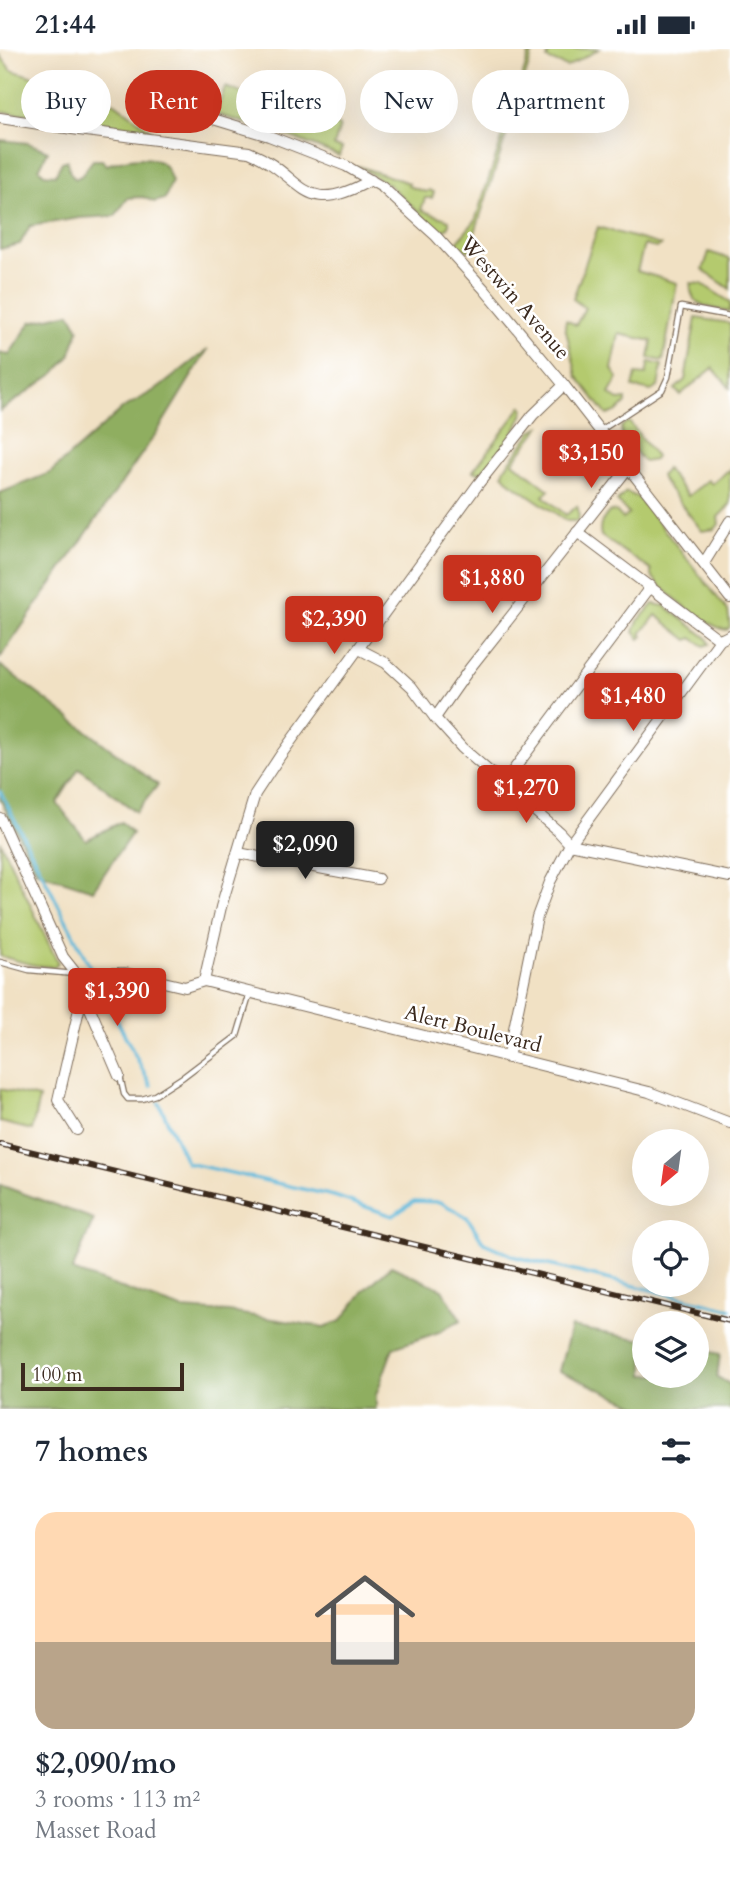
<!DOCTYPE html>
<html lang="en">
<head>
<meta charset="utf-8">
<style>
	body { margin:0; font-family:Cardo,serif; background:#f2f2f3; color:#1f2937; height:100vh; display:flex; flex-direction:column; font-size:26px; white-space:nowrap }
	* { box-sizing:border-box; margin:0 }
	p { font-size:23px; color:#747a83 }
	.icon { flex:none; width:38px; height:38px; fill:none; stroke:currentColor; stroke-width:2; stroke-linecap:round; stroke-linejoin:round }
	.map { position:relative; height:1360px; overflow:hidden }
	.sheet { display:flex; flex-direction:column; background:#fff; flex:1 }
	.sheet>* { flex:none }
	.guide { position:absolute; left:21px; top:21px; width:690px; height:63px; display:flex; gap:14px }
	.needle { width:46px; rotate:209deg }
	.fabs { position:absolute; left:632px; top:1080px; display:grid; gap:14px }
	.fabs a { display:grid; place-items:center; width:77px; height:77px; border-radius:50%; background:#fff; box-shadow:0 7px 28px #0002; font-size:35px }
	.scale { position:absolute; left:21px; bottom:18px; width:163px; box-sizing:border-box; padding-left:7px; border:4px solid #3b2a1e; border-top:0; font-size:19px; line-height:24px; white-space:nowrap; color:#3b2a1e; -webkit-text-stroke:5px #fff; paint-order:stroke }
	.price { position:absolute; translate:-50% -60px; padding:0 16px; border-radius:7px; background:#c8321e; color:#fff; font-size:23px; line-height:46px; filter:drop-shadow(0 2px 4px #0008) }
	.price::after { content:''; position:absolute; left:50%; top:42px; width:21px; height:16px; margin-left:-10px; background:inherit; clip-path:polygon(0 0,100% 0,50% 100%) }
	.price.on { background:#222; color:#fff }
	ul { padding:0; list-style:none }
	li { display:grid; align-content:center; gap:14px; height:371px; padding:0 35px }
	li+li { border-top:2px solid #e0e1e3 }
	li span { display:grid; place-items:center; height:217px; border-radius:21px; color:#555 }
	li>.icon { margin-inline-start:auto }
	span .icon { width:126px; height:126px; fill:#fffc; stroke-width:1 }
	li b { font-size:30px }
	h2 { display:flex; justify-content:space-between; align-items:center; height:84px; padding:0 35px; font-size:30px }
	.pill { padding:0 24px; border-radius:32px; background:#fff; box-shadow:0 7px 28px #0002; font-size:24px; line-height:63px }
	.pill.on { background:#c8321e; color:#fff }
	.status { display:flex; justify-content:space-between; align-items:center; height:49px; padding:0 35px; background:#fff; direction:ltr }
	.status svg { height:19px; fill:currentColor }
	.map>svg:first-child { display:block }
	.green { fill:#b4ca6e; stroke:#787a46; stroke-width:2 }
	.forest { fill:#8fae61; stroke:#656c40; stroke-width:2 }
	.lines { fill:none; stroke-linecap:round; stroke-linejoin:round }
	.stream { stroke:#5bb7d9; stroke-width:3.5 }
	.lane-casing { stroke:#7b6a58; stroke-width:7 }
	.street-casing { stroke:#7b6a58; stroke-width:12 }
	.lane { stroke:#fff; stroke-width:4.5 }
	.street { stroke:#fff; stroke-width:10 }
	.rail-casing { stroke:#3b2a1e; stroke-width:6 }
	.rail { stroke:#fff; stroke-width:3.5; stroke-dasharray:10; stroke-linecap:butt }
	.labels { text-anchor:middle; dominant-baseline:central; stroke-width:5; stroke-linejoin:round; paint-order:stroke }
	.street-label { font-size:21px; fill:#3b2a1e; stroke:#fff }
</style>
</head>
<body>
<div class="status"><b>21:44</b><svg viewBox="0 0 49 12"><path d="M0 12V9h3v3zM5 12V6h3v6zM10 12V3h3v9zM15 12V0h3v12zM26 1h20v11H26zM47 4h2v5h-2z"/></svg></div>
<div class="map">
<svg width="730" height="1360" viewBox="0 0 730 1360">
	<rect width="100%" height="100%" fill="#fff"/>
	<filter id="ink" filterUnits="userSpaceOnUse"><feTurbulence type="fractalNoise" baseFrequency=".0143" numOctaves="2"/><feDisplacementMap in="SourceGraphic" scale="14" xChannelSelector="R" yChannelSelector="G"/><feConvolveMatrix kernelMatrix="1 2 1 2 8 2 1 2 1" color-interpolation-filters="sRGB"/></filter>
	<filter id="wash" filterUnits="userSpaceOnUse"><feTurbulence type="fractalNoise" baseFrequency=".00686" numOctaves="4" result="noise"/><feDisplacementMap in="SourceGraphic" scale="28" xChannelSelector="R" yChannelSelector="G"/><feGaussianBlur stdDeviation="1.57" result="paint"/><feColorMatrix in="noise" values="0 0 0 0 0 0 0 0 0 0 0 0 0 0 0 0 0 1.4 0 .05"/><feComposite in="paint" operator="in"/></filter>
	<g filter="url(#wash)">
		<rect width="100%" height="100%" fill="#f1e1c4"/>
		<g class="green">
			<polygon points="531,0 534,0 469,202 455,197 456,194 475,172"/>
			<polygon points="550,0 599,0 567,18 547,10"/>
			<polygon points="0,6 11,21 115,54 151,81 0,62"/>
			<polygon points="225,38 340,77 334,97 342,99 339,107 294,89 216,65"/>
			<polygon points="358,117 409,134 408,137 426,143 429,141 434,143 432,149 425,149 421,161 449,171 449,177 441,184 389,136"/>
			<polygon points="598,178 661,196 656,199 644,196 637,222 677,234 663,312 649,309 652,292 619,285 612,320 618,329 609,345 619,351 626,350 626,354 618,362 607,366 577,327 565,277 566,271 576,276 585,259 573,250"/>
			<polygon points="709,203 730,210 730,240 703,221"/>
			<path d="M691,234L702,235L730,253V263C712,259 688,258 691,234Z"/>
			<polygon points="696,269 730,274 730,339 713,319 680,346 675,340 685,331"/>
			<polygon points="649,313 662,316 658,338 651,342 633,338 636,325 646,326"/>
			<path d="M522,357L524,360C520,378 494,414 479,424L473,422Z"/>
			<polygon points="627,373 630,374 656,408 654,411 644,413 622,387 621,378"/>
			<polygon points="540,378 513,413 549,441 543,447 566,466 577,457 579,464 578,472 567,472 511,434 503,425 505,419 533,381"/>
			<polygon points="666,420 688,447 708,431 712,435 730,420 730,456 718,468 719,475 715,480 702,482 663,432 661,427"/>
			<path d="M626,443L639,449L728,562L730,578L727,581C709,579 662,541 651,526V521L601,487C598,476 603,470 610,462L617,463L623,470L629,465L617,452Z"/>
			<polygon points="653,555 665,557 707,589 710,595 704,597 692,589 688,591 656,566 641,585 643,587 640,590 634,583 638,572"/>
			<polygon points="0,792 58,914 53,918 33,916 0,907"/>
			<polygon points="0,1040 39,1049 32,1081 0,1073"/>
		</g>
		<g class="forest">
			<path d="M0,91L28,94L48,102L39,120L44,125L55,126L62,113L67,111L70,124L75,130L81,127L93,111H102L107,116C122,110 151,104 164,116C168,120 170,128 172,132L165,150L154,153L143,148L128,149L115,167L80,169L30,177L20,195L0,200Z"/>
			<polygon points="70,264 79,280 70,307 55,324 0,362 0,304 9,306 31,273"/>
			<polygon points="208,300 159,380 0,609 0,444 50,424 122,360 160,338"/>
			<polygon points="0,616 158,736 136,763 79,719 57,754 86,791 121,773 132,784 93,841 37,823 0,750"/>
			<polygon points="0,1136 94,1170 72,1222 182,1260 229,1263 324,1278 341,1272 364,1242 391,1217 442,1240 461,1271 439,1283 393,1299 376,1346 376,1360 0,1360"/>
			<polygon points="571,1278 644,1291 644,1326 696,1326 697,1300 720,1305 717,1328 730,1335 730,1360 645,1360 559,1322"/>
		</g>
		<g class="lines">
			<g class="stream">
				<polyline points="0,742 90,918"/>
				<polyline points="97,932 151,1037"/>
				<polyline points="159,1054 187,1114 334,1147 393,1167 414,1152 440,1153 467,1168 484,1194 516,1208 730,1260"/>
			</g>
		</g>
	</g>
	<g filter="url(#ink)">
		<g class="lines">
			<defs>
				<g id="lane">
					<polyline points="601,381 662,341 668,328 681,258 730,267"/>
					<polyline points="0,913 29,921 75,925"/>
					<polyline points="120,1027 124,1045 128,1050 142,1050 155,1046 183,1028 237,987 250,944"/>
				</g>
				<g id="street">
					<polyline points="200,66 269,87 346,117 382,138 435,186 484,240 564,336 730,549"/>
					<path d="M0,69L79,81L249,103C306,127 300,171 371,131"/>
					<polyline points="577,483 720,591"/>
					<polyline points="704,514 730,472"/>
					<polyline points="359,600 386,614 412,638 435,669 462,699 559,783 570,795 730,828"/>
					<polyline points="435,669 470,619 629,418"/>
					<polyline points="503,735 651,537"/>
					<polyline points="0,769 63,908 82,932 83,943 58,1051 77,1081"/>
					<polyline points="238,804 378,830"/>
					<polyline points="78,925 125,924 185,938 204,932"/>
					<polyline points="204,932 221,858 255,745 280,707 479,434 533,366 564,336"/>
					<polyline points="204,932 649,1043 730,1074"/>
					<polyline points="83,943 119,1027"/>
					<polyline points="508,1009 537,868 550,833 570,795 720,591 730,586"/>
				</g>
			</defs>
			<use href="#lane" class="lane-casing"/>
			<use href="#street" class="street-casing"/>
			<use href="#lane" class="lane"/>
			<use href="#street" class="street"/>
			<defs>
				<polyline id="rail" points="0,1095 730,1272"/>
			</defs>
			<use href="#rail" class="rail-casing"/>
			<use href="#rail" class="rail"/>
		</g>
	</g>
	<g class="labels">
		<g class="street-label">
			<text transform="translate(515 249) rotate(49)">Westwin Avenue</text>
			<text transform="translate(473 980) rotate(14)">Alert Boulevard</text>
		</g>
	</g>
</svg>
<div class="fabs">
<a><svg class="needle" viewBox="-14 -14 28 28"><path d="M0-13l5 13h-10z" fill="#e53935"/><path d="M0 13l5-13h-10z" fill="#747a83"/></svg></a>
<a><svg class="icon" aria-label="locate" viewBox="0 0 24 24"><circle cx="12" cy="12" r="6"/><path d="M12 2v4M12 18v4M2 12h4M18 12h4"/></svg></a>
<a><svg class="icon" aria-label="layers" viewBox="0 0 24 24"><path d="M12 4l9 5-9 5-9-5zM3 14l9 5 9-5"/></svg></a>
</div>
<div class="scale">100 m</div>
<b class="price" style="left:591px;top:441px">$3,150</b>
<b class="price" style="left:492px;top:566px">$1,880</b>
<b class="price" style="left:334px;top:607px">$2,390</b>
<b class="price" style="left:633px;top:684px">$1,480</b>
<b class="price" style="left:526px;top:776px">$1,270</b>
<b class="price on" style="left:305px;top:832px">$2,090</b>
<b class="price" style="left:117px;top:979px">$1,390</b>
<div class="guide">
<a class="pill">Buy</a>
<a class="pill on">Rent</a>
<a class="pill">Filters</a>
<a class="pill">New</a>
<a class="pill">Apartment</a>
</div>
</div>
<section class="sheet">
<h2>7 homes<svg class="icon" aria-label="filters" viewBox="0 0 24 24"><path d="M4 7h16M4 17h16"/><circle cx="9" cy="7" r="2"/><circle cx="15" cy="17" r="2"/></svg></h2>
<ul>
<li><span style="background:linear-gradient(#ffd9b3 60%,#b9a48a 0)"><svg class="icon" aria-label="home" viewBox="0 0 24 24"><path d="M3 11l9-7 9 7M6 9v11h12V9"/></svg></span><div><b>$2,090/mo</b><p>3 rooms · 113 m²</p><p>Masset Road</p></div></li>
</ul>
</section>
</body>
</html>
